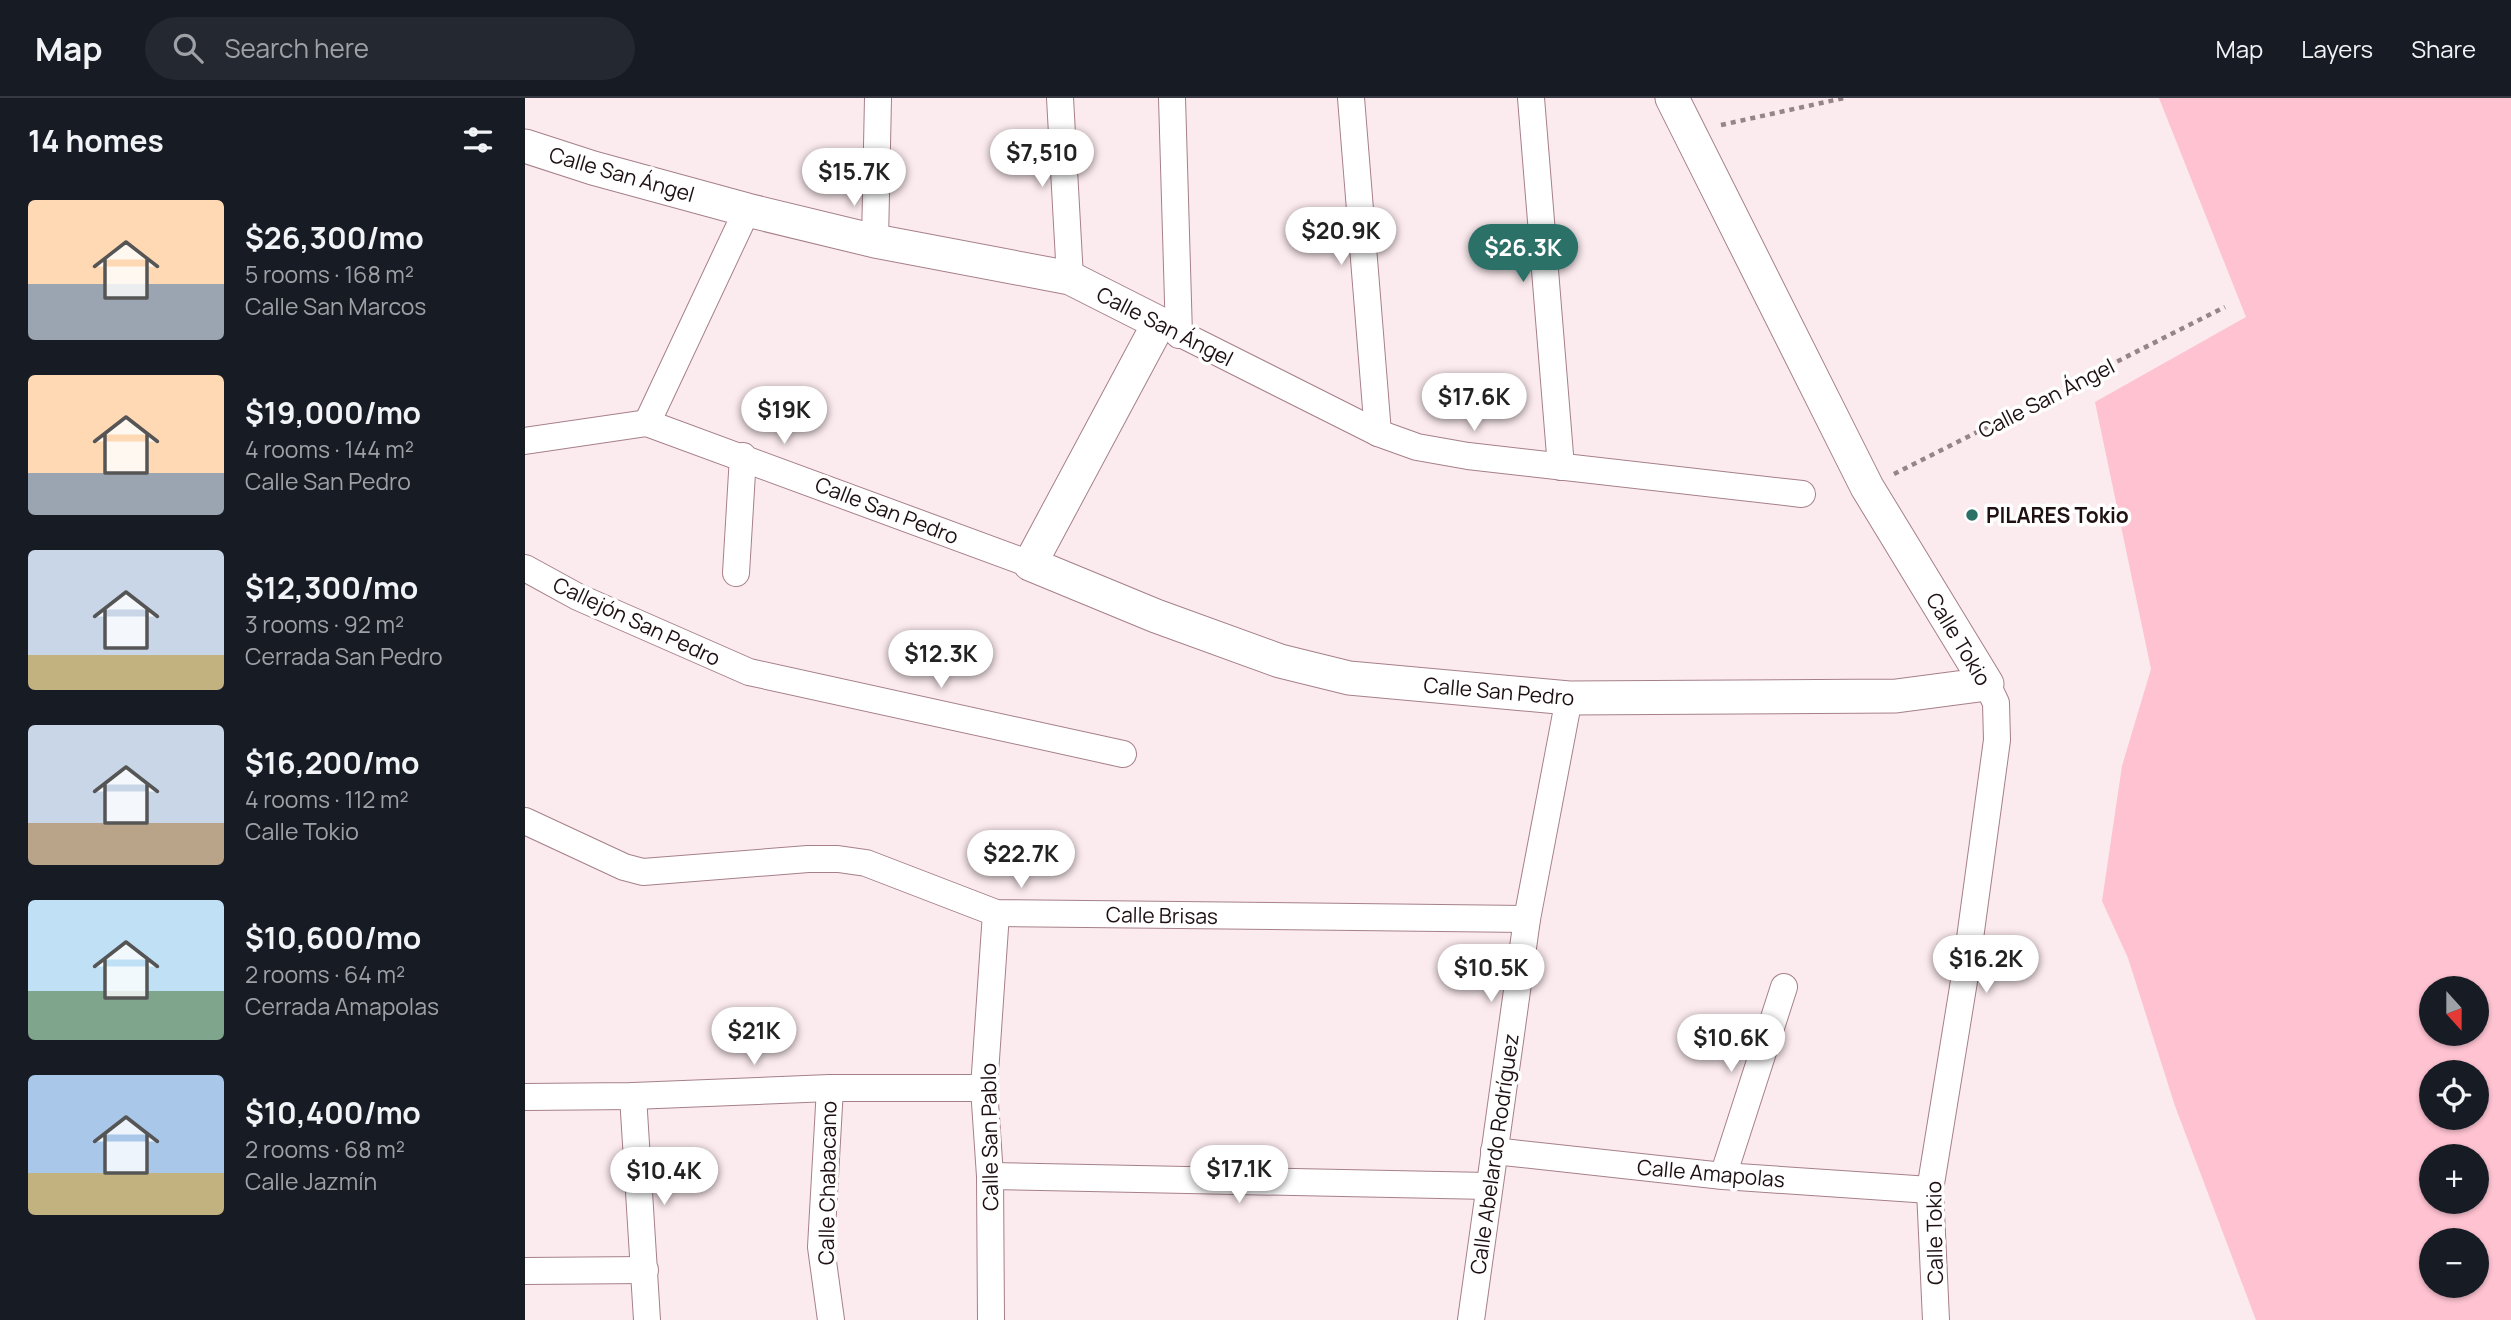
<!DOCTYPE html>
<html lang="en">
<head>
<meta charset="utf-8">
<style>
	body { margin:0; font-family:Manrope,sans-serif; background:#242831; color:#f1f3f6; height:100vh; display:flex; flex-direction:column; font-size:26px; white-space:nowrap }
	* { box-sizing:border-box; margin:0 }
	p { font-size:23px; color:#9ea1a6 }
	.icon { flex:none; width:38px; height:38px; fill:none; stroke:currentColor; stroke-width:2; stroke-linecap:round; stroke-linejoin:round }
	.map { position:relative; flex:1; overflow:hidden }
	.sheet { display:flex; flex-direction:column; background:#171b24; width:525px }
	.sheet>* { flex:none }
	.needle { width:46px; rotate:159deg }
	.fabs { position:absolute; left:1894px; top:878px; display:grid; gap:14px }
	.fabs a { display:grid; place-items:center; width:70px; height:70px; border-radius:50%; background:#171b24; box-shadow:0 2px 5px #0004; font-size:35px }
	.price { position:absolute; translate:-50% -60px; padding:0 16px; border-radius:24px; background:#fff; color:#222; font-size:23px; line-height:46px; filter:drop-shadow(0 2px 4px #0008) }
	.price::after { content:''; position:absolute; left:50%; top:42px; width:21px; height:16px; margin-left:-10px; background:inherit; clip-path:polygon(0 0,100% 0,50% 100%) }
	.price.on { background:#2b7167; color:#fff }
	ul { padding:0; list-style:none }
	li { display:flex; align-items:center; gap:21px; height:175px; padding:0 28px }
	li span { display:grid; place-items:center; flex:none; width:196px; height:140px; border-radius:7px; color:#555 }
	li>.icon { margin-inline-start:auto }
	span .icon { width:84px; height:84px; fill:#fffc; stroke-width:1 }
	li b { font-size:30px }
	h2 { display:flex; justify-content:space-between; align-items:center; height:84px; padding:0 28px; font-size:30px }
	header { display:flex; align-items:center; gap:42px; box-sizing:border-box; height:98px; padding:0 35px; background:#171b24; border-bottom:2px solid #363941 }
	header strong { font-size:33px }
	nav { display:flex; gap:38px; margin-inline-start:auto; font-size:24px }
	.search { width:490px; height:63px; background:#242831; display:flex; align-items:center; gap:18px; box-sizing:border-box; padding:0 24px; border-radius:38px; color:#9ea1a6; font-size:26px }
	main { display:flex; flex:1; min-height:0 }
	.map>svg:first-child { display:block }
	.green { fill:#fec2d1; fill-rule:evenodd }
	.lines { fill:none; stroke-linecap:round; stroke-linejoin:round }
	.minor-casing { stroke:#a68089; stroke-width:28 }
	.tertiary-casing { stroke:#a68089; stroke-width:35 }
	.path { stroke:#948588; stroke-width:4.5; stroke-dasharray:5 5; stroke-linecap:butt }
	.minor { stroke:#fff; stroke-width:26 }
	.tertiary { stroke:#fff; stroke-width:33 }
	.poi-dot { fill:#2b7167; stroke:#fff; stroke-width:2.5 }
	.labels { text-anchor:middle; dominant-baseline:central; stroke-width:7; stroke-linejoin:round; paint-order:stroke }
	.street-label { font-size:21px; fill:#1e1013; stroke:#fff }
	.poi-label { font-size:21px; font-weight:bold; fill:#1e1013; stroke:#fff; text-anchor:start }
</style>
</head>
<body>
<header>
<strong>Map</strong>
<div class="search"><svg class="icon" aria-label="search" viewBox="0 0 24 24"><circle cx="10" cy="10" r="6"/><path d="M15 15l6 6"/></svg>Search here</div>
<nav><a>Map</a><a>Layers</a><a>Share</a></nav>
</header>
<main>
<section class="sheet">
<h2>14 homes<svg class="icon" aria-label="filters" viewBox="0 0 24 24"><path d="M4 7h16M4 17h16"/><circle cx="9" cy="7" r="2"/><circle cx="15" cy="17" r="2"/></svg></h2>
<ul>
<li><span style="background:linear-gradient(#ffd9b3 60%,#9aa5b1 0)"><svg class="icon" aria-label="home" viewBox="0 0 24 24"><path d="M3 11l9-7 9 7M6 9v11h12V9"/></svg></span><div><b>$26,300/mo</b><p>5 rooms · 168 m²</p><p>Calle San Marcos</p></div></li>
<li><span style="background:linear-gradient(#ffd9b3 70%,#9aa5b1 0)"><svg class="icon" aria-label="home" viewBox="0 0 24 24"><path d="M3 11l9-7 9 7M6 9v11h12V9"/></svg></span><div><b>$19,000/mo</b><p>4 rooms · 144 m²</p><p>Calle San Pedro</p></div></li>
<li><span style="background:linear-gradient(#c9d6e8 75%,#c2b280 0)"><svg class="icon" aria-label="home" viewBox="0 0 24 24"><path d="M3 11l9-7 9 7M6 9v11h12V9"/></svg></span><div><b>$12,300/mo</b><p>3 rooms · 92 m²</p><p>Cerrada San Pedro</p></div></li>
<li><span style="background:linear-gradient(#c9d6e8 70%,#b9a48a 0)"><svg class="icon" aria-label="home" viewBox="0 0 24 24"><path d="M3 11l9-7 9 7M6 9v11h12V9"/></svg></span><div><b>$16,200/mo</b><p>4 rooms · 112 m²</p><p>Calle Tokio</p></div></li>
<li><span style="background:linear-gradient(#bfe0f5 65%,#7fa58c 0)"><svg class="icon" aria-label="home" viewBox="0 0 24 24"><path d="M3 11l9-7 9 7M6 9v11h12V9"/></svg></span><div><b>$10,600/mo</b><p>2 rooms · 64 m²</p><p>Cerrada Amapolas</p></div></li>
<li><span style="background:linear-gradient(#a9c7e8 70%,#c2b280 0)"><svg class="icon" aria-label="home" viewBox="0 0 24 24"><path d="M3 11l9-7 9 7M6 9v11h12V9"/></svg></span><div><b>$10,400/mo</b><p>2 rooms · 68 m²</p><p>Calle Jazmín</p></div></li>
</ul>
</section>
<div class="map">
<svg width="1986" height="1222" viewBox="0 0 1986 1222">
	<rect width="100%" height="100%" fill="#fbeaee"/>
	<path class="green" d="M1634,0H1986V1222H1731L1650,1008L1603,860L1577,803L1597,668L1626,571L1570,304L1721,219ZM1906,891H1951V936H1906ZM1906,975H1951V1020H1906ZM1906,1059H1951V1104H1906ZM1906,1143H1951V1188H1906Z"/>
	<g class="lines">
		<defs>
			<g id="minor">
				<polyline points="535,0 545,180"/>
				<polyline points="647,0 654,237"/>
				<polyline points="826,0 853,335"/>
				<polyline points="1006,0 1036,369"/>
				<polyline points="350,143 353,0"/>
				<polyline points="634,225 853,335 892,349 943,358 1277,396"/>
				<polyline points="122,325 222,112"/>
				<polyline points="0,343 122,325 505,466"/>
				<polyline points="0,470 53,499 224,574 598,656"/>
				<polyline points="211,475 218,358"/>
				<polyline points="0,723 99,769 118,774 283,761 313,761 341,765 471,815 1002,821"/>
				<polyline points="305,990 296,1149 306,1222"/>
				<polyline points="108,998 122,1222"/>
				<polyline points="0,999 108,998 305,990 459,990"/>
				<polyline points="969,1053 1198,1078 1405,1092"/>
				<polyline points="465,1078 964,1088"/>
				<polyline points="1198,1078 1259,889"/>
				<polyline points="0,1173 120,1172"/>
				<polyline points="466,1222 465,1078 459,990 471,815"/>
				<polyline points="946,1222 1002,821 1044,600"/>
				<polyline points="1411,1222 1405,1092 1440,877 1472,642 1471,605 1462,586"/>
			</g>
			<polyline id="tertiary" points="0,48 68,70 222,112 350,143 545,180 634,225 505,466 631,518 755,563 824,580 1044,600 1371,598 1462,586 1342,389 1147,0"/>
		</defs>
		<use href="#minor" class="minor-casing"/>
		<use href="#tertiary" class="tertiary-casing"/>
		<g class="path">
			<polyline points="1196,27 1319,0"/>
			<polyline points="1369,376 1700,209"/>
		</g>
		<use href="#minor" class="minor"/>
		<use href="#tertiary" class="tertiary"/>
	</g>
	<circle class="poi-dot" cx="1447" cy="417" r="7"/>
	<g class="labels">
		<g class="street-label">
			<text transform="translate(97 76) rotate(16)">Calle San Ángel</text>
			<text transform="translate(640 228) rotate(27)">Calle San Ángel</text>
			<text transform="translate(1521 300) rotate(-27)">Calle San Ángel</text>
			<text transform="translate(362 412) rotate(21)">Calle San Pedro</text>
			<text transform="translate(112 523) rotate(25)">Callejón San Pedro</text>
			<text transform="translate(1434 541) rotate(59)">Calle Tokio</text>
			<text transform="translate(974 593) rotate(5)">Calle San Pedro</text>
			<text transform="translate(637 817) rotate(1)">Calle Brisas</text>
			<text transform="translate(464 1039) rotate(-91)">Calle San Pablo</text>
			<text transform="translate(969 1056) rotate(-82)">Calle Abelardo Rodríguez</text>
			<text transform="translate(1186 1075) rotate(5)">Calle Amapolas</text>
			<text transform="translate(302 1085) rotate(-89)">Calle Chabacano</text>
			<text transform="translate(1409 1135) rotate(-91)">Calle Tokio</text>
		</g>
		<g class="poi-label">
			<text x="1461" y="417">PILARES Tokio</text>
		</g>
	</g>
</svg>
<div class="fabs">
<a><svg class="needle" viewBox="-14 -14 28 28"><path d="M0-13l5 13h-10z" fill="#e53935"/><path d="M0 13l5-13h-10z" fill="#9ea1a6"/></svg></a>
<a><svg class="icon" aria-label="locate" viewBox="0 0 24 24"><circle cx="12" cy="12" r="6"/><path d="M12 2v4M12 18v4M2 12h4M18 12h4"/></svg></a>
<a>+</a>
<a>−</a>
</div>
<b class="price" style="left:517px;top:91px">$7,510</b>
<b class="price" style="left:329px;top:110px">$15.7K</b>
<b class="price" style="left:816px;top:169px">$20.9K</b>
<b class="price on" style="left:998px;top:186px">$26.3K</b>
<b class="price" style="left:949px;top:335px">$17.6K</b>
<b class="price" style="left:259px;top:348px">$19K</b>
<b class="price" style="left:416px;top:592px">$12.3K</b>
<b class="price" style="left:496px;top:792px">$22.7K</b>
<b class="price" style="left:1461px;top:897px">$16.2K</b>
<b class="price" style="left:966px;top:906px">$10.5K</b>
<b class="price" style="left:229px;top:969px">$21K</b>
<b class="price" style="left:1206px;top:976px">$10.6K</b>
<b class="price" style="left:714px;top:1107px">$17.1K</b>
<b class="price" style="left:139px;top:1109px">$10.4K</b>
</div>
</main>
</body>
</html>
